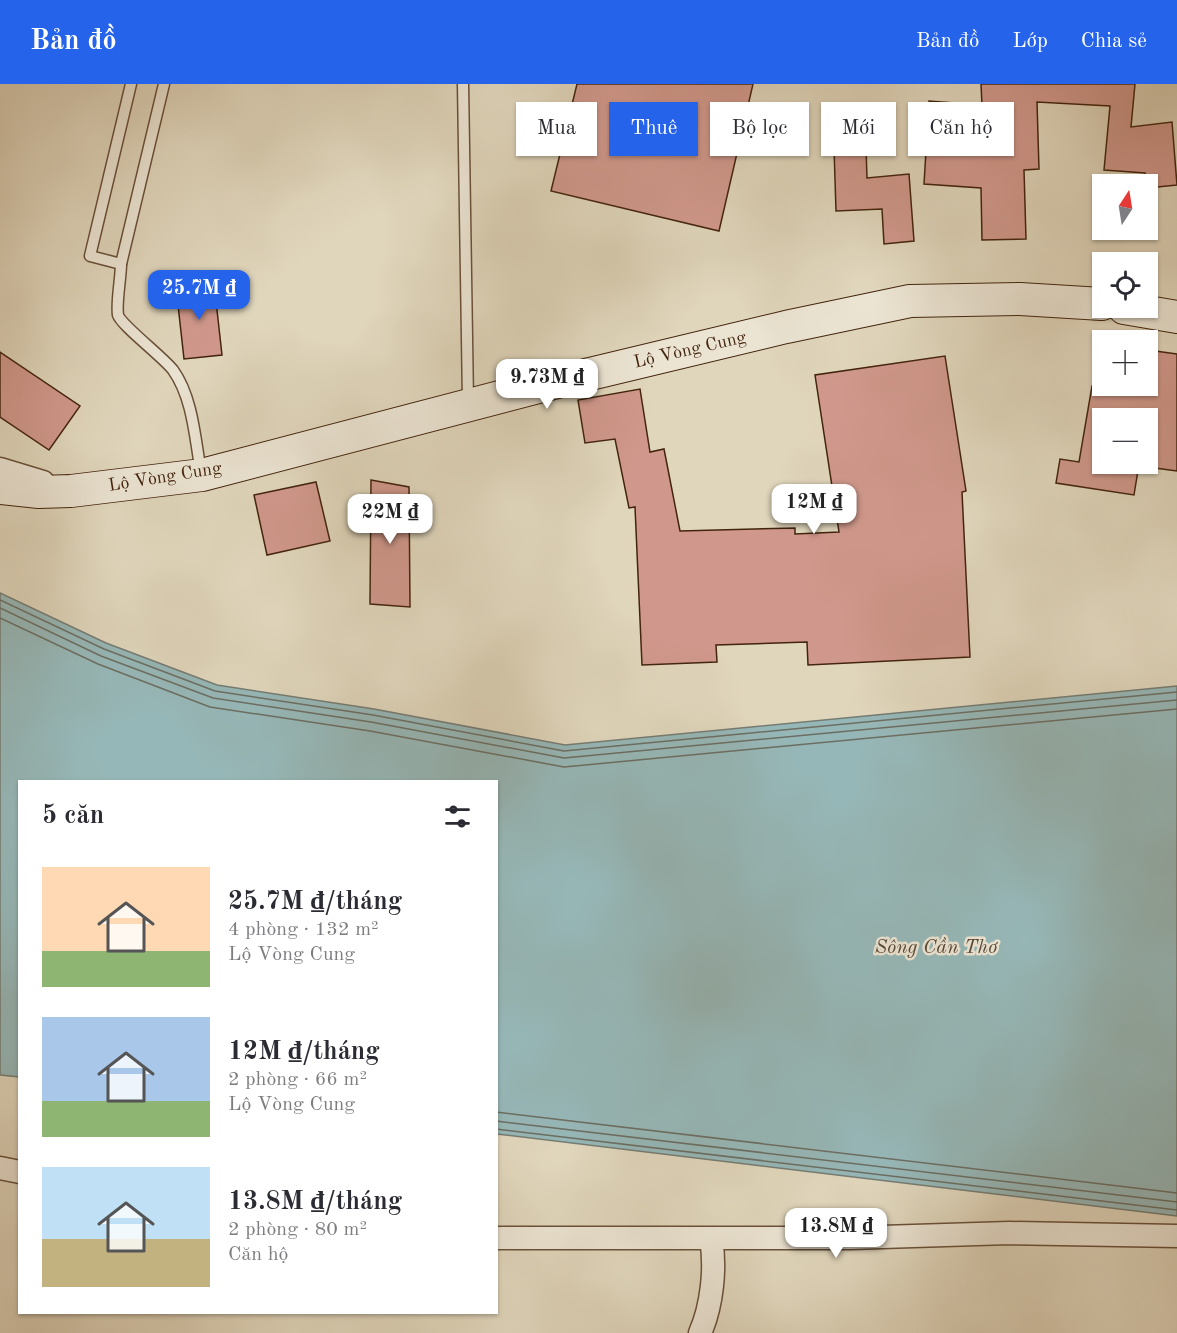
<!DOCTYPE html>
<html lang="vi">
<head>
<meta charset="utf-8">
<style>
	body { margin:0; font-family:"Old Standard TT",serif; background:#f7f7f7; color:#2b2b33; height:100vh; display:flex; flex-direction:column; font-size:22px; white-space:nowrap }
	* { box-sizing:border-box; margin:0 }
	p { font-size:20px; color:#7c7c81 }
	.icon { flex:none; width:33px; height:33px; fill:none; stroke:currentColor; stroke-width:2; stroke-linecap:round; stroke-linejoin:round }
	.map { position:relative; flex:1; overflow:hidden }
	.drawer { position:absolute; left:18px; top:696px; width:480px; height:534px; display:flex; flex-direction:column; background:#fff; border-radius:0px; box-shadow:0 2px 4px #0004 }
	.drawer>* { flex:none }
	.top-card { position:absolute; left:516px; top:18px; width:570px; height:54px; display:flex; gap:12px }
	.needle { width:39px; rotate:12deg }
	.controls { position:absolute; left:1092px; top:90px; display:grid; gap:12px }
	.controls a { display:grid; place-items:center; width:66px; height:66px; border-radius:0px; background:#fff; box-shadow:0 2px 4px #0004; font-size:30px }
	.price { position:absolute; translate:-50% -51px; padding:0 14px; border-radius:12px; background:#fff; color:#222; font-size:20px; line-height:39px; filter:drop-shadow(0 2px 3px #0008) }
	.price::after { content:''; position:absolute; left:50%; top:36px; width:18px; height:14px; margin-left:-9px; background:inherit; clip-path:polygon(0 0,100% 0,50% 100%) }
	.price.active { background:#2563eb; color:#fff }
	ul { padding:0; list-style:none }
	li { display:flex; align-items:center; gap:18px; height:150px; padding:0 24px }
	li span { display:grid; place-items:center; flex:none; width:168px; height:120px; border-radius:0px; color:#555 }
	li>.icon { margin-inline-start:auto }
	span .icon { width:72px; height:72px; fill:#fffc; stroke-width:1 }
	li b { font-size:26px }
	h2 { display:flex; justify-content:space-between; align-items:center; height:72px; padding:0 24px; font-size:26px }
	.tag { padding:0 21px; border-radius:0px; background:#fff; box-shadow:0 2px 4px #0004; font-size:21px; line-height:54px }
	.tag.active { background:#2563eb; color:#fff }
	header { display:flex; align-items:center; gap:36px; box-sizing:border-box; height:84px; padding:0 30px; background:#2563eb; color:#fff }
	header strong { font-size:28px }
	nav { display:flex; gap:33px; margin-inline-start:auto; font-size:21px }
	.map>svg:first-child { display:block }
	.water { fill:#96b7b7; stroke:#757c73; stroke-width:1.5 }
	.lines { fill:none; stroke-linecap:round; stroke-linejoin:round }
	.shore { stroke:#6c6e62; stroke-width:1.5 }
	.building { fill:#d0988c; stroke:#43240d; stroke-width:1.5 }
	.service-casing { stroke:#6a5039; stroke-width:13 }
	.minor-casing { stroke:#6a5039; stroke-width:25 }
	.secondary-casing { stroke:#43240d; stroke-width:34 }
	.service { stroke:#ebe4d3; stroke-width:10 }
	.minor { stroke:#ebe4d3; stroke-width:22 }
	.secondary { stroke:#ebe4d3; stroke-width:32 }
	.labels { text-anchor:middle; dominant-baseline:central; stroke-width:5; stroke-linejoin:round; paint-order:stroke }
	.street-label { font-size:18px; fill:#43240d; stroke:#ebe4d3 }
	.water-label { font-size:20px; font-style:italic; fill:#584938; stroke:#ebe4d3 }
</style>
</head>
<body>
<header>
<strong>Bản đồ</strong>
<nav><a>Bản đồ</a><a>Lớp</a><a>Chia sẻ</a></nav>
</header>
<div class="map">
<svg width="1177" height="1249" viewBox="0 0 1177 1249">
	<rect width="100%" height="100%" fill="#e0d6bc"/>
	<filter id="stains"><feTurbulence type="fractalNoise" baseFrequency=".00333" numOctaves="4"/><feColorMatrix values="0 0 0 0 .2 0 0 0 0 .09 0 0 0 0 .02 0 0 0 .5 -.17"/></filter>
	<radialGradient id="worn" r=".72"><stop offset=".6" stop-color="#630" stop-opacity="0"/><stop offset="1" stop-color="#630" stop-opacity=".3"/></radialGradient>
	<polygon class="water" points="0,509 106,559 217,601 374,625 565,661 1177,602 1177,1132 497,1050 496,698 20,698 19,993 0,991"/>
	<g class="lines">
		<g class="shore">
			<polyline points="0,516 104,565 215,607 373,631 564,667 1177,608"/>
			<polyline points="0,524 101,572 213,614 371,638 564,674 1177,616"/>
			<polyline points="0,534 98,580 210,623 370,647 564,683 1177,625"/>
			<polyline points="496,1028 1177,1109"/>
			<polyline points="496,1037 1177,1118"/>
			<polyline points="496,1045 1177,1126"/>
		</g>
	</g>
	<g class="building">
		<polygon points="577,0 753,0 719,147 551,107"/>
		<polygon points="981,0 1135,0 1131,43 1172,38 1177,101 1148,104 1145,89 1104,86 1110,22 1037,18 1039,85 1024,86 1026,155 982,156 981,104 924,100 929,17 982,21"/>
		<polygon points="866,63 867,94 909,90 914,157 884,160 882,125 836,127 834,64"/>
		<polygon points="214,199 222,271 184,275 176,203"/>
		<polygon points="1148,266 1177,270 1177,387 1148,383 1148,334 1102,334 1102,380 1139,380 1134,411 1056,399 1060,375 1079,378 1092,302 1148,302"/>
		<polygon points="0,268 80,322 49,366 0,333"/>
		<polygon points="945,272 966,407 962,408 970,573 808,581 807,558 716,561 717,578 642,581 635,423 629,424 615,355 585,359 578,316 640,305 650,368 664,365 680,447 795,444 795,450 839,448 815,291"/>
		<polygon points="371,396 409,403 410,523 370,520"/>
		<polygon points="316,398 330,457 267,471 254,411"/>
	</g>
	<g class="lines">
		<defs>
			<g id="service">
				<path d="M131,0L90,172L121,180C121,193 116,219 118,231C121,241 163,273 173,286C193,314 195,355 201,388"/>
				<polyline points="463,0 468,318"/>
				<polyline points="121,180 164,0"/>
			</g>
			<g id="minor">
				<polyline points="0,385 43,398"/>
				<polyline points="0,1084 20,1088"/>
				<polyline points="496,1154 850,1154 1009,1149 1177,1152"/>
				<path d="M700,1249C712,1222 716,1184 711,1155"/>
			</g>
			<g id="secondary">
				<polyline points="1124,224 1177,233"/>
				<polyline points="0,404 39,408 71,407 202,391 565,296 786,243 910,217 1020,215 1102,220"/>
			</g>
		</defs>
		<use href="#service" class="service-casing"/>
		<use href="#minor" class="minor-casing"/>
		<use href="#secondary" class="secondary-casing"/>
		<use href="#service" class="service"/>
		<use href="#minor" class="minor"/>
		<use href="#secondary" class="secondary"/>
	</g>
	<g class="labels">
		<g class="street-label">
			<text transform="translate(690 266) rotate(-13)">Lộ Vòng Cung</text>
			<text transform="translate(165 393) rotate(-9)">Lộ Vòng Cung</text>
		</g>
		<g class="water-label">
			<text x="936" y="864">Sông Cần Thơ</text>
		</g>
	</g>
	<rect width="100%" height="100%" filter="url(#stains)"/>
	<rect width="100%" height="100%" fill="url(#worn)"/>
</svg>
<div class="controls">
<a><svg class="needle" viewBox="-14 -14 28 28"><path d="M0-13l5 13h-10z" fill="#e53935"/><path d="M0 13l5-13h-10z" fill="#7c7c81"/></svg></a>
<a><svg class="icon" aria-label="locate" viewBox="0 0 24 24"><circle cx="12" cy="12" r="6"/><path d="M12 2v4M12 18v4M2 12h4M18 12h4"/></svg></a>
<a>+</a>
<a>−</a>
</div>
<b class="price active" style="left:199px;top:237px">25.7M ₫</b>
<b class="price" style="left:547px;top:326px">9.73M ₫</b>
<b class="price" style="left:814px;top:451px">12M ₫</b>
<b class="price" style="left:390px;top:461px">22M ₫</b>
<b class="price" style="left:836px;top:1175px">13.8M ₫</b>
<div class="top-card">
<a class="tag">Mua</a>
<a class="tag active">Thuê</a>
<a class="tag">Bộ lọc</a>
<a class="tag">Mới</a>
<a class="tag">Căn hộ</a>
</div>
<section class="drawer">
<h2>5 căn<svg class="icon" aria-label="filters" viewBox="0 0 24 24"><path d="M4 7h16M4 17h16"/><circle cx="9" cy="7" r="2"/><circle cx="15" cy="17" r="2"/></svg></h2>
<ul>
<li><span style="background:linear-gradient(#ffd9b3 70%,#8fb573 0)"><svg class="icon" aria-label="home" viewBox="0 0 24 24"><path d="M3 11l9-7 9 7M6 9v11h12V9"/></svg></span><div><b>25.7M ₫/tháng</b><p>4 phòng · 132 m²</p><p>Lộ Vòng Cung</p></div></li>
<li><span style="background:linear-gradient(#a9c7e8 70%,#8fb573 0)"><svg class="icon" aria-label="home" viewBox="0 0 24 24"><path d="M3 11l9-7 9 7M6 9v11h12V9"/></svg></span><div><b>12M ₫/tháng</b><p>2 phòng · 66 m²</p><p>Lộ Vòng Cung</p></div></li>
<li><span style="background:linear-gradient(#bfe0f5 60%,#c2b280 0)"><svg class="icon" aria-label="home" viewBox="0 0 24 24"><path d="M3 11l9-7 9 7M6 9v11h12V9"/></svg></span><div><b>13.8M ₫/tháng</b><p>2 phòng · 80 m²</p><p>Căn hộ</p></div></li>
</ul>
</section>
</div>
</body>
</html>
